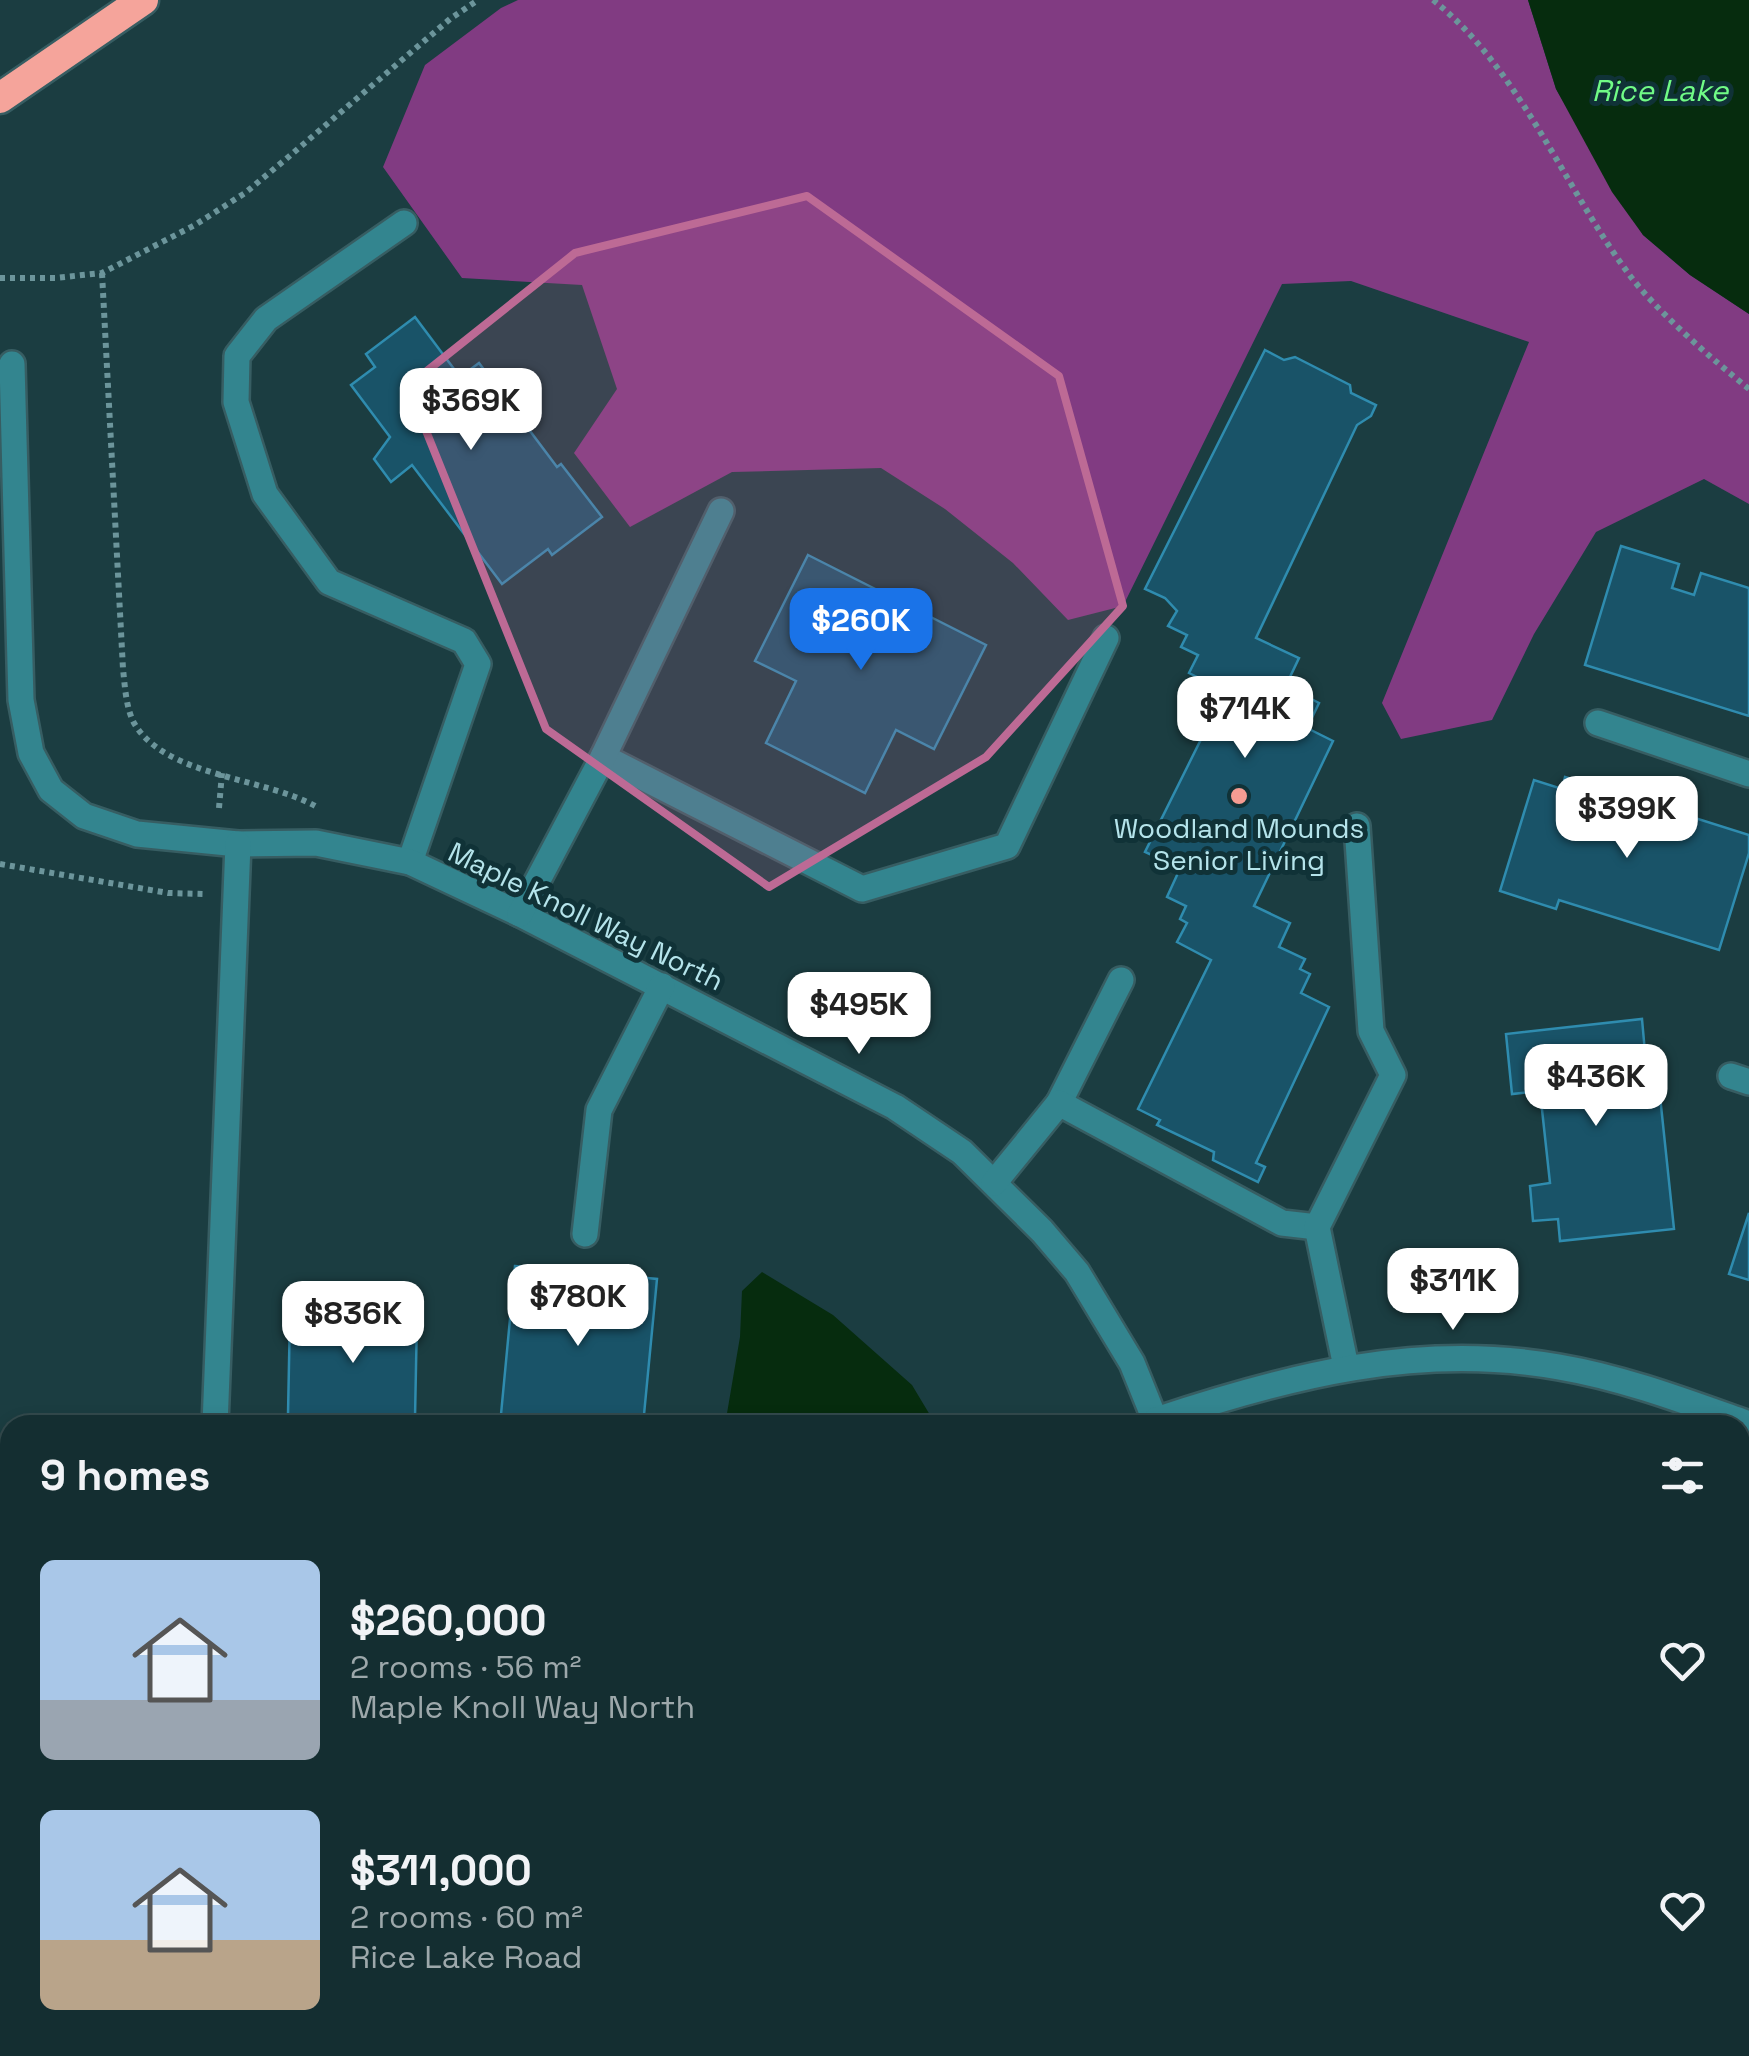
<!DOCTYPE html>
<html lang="en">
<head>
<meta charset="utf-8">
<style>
	body { margin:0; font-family:"Space Grotesk",sans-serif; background:#213a3d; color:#f1f3f6; height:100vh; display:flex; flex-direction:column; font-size:38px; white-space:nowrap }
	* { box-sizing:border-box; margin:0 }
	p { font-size:32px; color:#9da8ab }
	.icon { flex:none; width:55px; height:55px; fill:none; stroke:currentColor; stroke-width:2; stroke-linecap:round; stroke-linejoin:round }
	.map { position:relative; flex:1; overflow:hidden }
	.side { position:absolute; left:0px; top:1415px; width:1750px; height:642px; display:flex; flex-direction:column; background:#142e31; border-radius:30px 30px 0 0; box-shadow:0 5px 15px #0003,0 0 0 2px #334a4d }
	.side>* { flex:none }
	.price { position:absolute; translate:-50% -85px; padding:0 22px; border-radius:20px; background:#fff; color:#222; font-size:32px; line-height:65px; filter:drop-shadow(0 2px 5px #0008) }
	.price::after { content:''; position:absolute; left:50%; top:60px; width:30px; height:22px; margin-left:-15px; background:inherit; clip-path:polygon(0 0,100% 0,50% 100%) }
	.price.current { background:#1a73e8; color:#fff }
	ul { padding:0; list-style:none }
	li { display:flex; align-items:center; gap:30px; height:250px; padding:0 40px }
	li span { display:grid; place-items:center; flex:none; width:280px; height:200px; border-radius:15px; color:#555 }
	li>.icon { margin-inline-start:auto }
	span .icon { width:120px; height:120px; fill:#fffc; stroke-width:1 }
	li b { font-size:42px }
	h2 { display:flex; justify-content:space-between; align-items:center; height:120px; padding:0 40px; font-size:42px }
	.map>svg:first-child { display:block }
	.green { fill:#813b82 }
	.water { fill:#062c0e }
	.building { fill:#195368; stroke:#2f8caf; stroke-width:2.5 }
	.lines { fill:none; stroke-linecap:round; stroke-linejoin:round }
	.minor-casing { stroke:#375d62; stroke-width:30 }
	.highway-casing { stroke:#375d62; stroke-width:35 }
	.path { stroke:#6c959b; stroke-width:6; stroke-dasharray:5 5; stroke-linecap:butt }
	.minor { stroke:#33858f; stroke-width:25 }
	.highway { stroke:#f5a49b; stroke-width:30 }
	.marked { fill:#bd6a95; fill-opacity:0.2; stroke:#bd6a95; stroke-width:8; stroke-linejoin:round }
	.poi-dot { fill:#f59c92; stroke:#103237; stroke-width:4 }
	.labels { text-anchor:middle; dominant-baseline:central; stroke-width:10; stroke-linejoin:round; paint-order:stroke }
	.poi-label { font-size:28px; fill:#b5e4eb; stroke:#103237 }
	.street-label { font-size:28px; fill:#b5e4eb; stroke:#103237 }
	.water-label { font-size:30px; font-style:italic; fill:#70fb86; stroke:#103237 }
</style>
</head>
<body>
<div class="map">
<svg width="1749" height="2056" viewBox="0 0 1749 2056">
	<rect width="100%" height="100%" fill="#1b3d41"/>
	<polygon class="green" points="518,0 1528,0 1556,89 1643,235 1690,275 1749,314 1749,504 1704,479 1596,532 1534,634 1492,720 1401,739 1382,703 1529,342 1351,281 1282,284 1123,606 1068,620 1013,563 945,509 881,468 732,472 630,527 574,453 617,389 582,285 462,278 383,167 425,65 501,8"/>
	<g class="water">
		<polygon points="1528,0 1749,0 1749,314 1690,275 1643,235 1612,192 1556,89"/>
		<polygon points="762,1272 833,1315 912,1385 936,1425 725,1425 740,1337 742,1291"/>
	</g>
	<g class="building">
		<polygon points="415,317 460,377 479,363 557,467 561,464 602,517 552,555 548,549 502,584 412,465 391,482 374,459 390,437 351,385 375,367 366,354"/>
		<polygon points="1265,350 1284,360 1295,357 1350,385 1351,393 1376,405 1371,416 1357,425 1256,638 1299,658 1290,677 1303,683 1298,692 1319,703 1307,728 1333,741 1254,906 1290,923 1279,947 1305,959 1300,969 1310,974 1301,993 1329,1007 1256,1163 1265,1167 1258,1182 1213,1160 1214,1152 1157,1125 1160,1120 1138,1109 1211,960 1177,942 1187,923 1180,919 1186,906 1167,897 1178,873 1166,868 1169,863 1145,852 1225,691 1189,673 1198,655 1181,647 1187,635 1168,626 1177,611 1165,598 1145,589"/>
		<polygon points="1621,546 1679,564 1672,588 1694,595 1701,573 1749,588 1749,716 1585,665"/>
		<polygon points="808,555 986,645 934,749 896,730 865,793 766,743 796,681 755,661"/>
		<polygon points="1565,777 1749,835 1749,853 1719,950 1559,900 1556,909 1500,891 1534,780 1562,789"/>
		<polygon points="1642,1019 1649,1097 1660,1096 1674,1229 1560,1241 1558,1219 1533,1221 1530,1186 1550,1183 1540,1091 1512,1094 1506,1034"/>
		<polygon points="1749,1213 1749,1280 1729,1274"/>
		<polygon points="515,1266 657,1279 643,1425 500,1425"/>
		<polygon points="290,1313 417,1316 415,1418 288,1415"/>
		<rect x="0" y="1504" width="10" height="525"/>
		<polygon points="1749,1704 1749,1774 1740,1770 1740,1725"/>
		<polygon points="532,2048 586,2048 577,2056 539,2056"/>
		<polygon points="586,2048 674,2048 664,2056 577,2056"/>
		<polygon points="674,2048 717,2048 724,2056 664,2056"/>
		<polygon points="1311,2048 1523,2048 1523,2056 1312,2056"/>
	</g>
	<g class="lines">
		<defs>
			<g id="minor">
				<polyline points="404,223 266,319 237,356 236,402 265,494 329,582 464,641 478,664 410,862"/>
				<polyline points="12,364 21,700 31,753 51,790 84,816 137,834 238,844 316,843 410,862 520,914 895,1107 962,1152 1042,1231 1077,1272 1132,1363 1157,1425"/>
				<polyline points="1598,723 1749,774"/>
				<polyline points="603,757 862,889 1007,846 1106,638"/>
				<polyline points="520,914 603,757 721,511"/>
				<polyline points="1731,1076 1749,1082"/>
				<polyline points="1059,1103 1121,980"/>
				<polyline points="994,1183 1059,1103 1282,1223 1317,1227"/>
				<polyline points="585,1234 599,1110 662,986"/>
				<polyline points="1346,1367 1317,1227 1393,1075 1371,1031 1357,826"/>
				<path d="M1156,1420C1288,1376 1419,1342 1559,1367C1624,1378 1687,1402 1749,1424"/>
				<polyline points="215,1425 238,844"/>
				<polyline points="1740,2019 1749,2019"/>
				<polyline points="381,2048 395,2056"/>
				<polyline points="767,2048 775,2056"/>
				<polyline points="1700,2048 1701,2056"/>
				<polyline points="343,2056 351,2048"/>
				<polyline points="1131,2056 1133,2048"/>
			</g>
			<polyline id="highway" points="0,98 143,0"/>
		</defs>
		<use href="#minor" class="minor-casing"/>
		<use href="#highway" class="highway-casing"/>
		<g class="path">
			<path d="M1433,0C1519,68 1563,185 1628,273C1657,312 1711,358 1749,389"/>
			<path d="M102,273L123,669C125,687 126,708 134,723C165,777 264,777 317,807"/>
			<polyline points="0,278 55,278 102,273 195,225 245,193 286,159 450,19 478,0"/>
			<polyline points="219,808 222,773"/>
			<polyline points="0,864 168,893 206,894"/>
		</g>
		<use href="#minor" class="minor"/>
		<use href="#highway" class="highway"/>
	</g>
	<path class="marked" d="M807,196L1059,376L1123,606L986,757L769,887L546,729L408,386L575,253Z"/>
	<circle class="poi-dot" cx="1239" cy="796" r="10"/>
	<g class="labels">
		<g class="poi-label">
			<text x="1239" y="828">Woodland Mounds<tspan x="1239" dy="32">Senior Living</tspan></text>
		</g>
		<g class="street-label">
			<text transform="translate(586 916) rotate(26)">Maple Knoll Way North</text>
		</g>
		<g class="water-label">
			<text x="1660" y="90">Rice Lake</text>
		</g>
	</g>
</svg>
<b class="price" style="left:471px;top:453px">$369K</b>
<b class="price current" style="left:861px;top:673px">$260K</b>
<b class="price" style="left:1245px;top:761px">$714K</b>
<b class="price" style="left:1627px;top:861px">$399K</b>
<b class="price" style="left:859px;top:1057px">$495K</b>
<b class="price" style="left:1596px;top:1129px">$436K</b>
<b class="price" style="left:1453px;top:1333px">$311K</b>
<b class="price" style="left:578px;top:1349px">$780K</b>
<b class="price" style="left:353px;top:1366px">$836K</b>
<section class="side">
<h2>9 homes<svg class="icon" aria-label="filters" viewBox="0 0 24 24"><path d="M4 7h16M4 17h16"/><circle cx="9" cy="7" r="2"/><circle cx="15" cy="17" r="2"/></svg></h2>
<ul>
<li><span style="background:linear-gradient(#a9c7e8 70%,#9aa5b1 0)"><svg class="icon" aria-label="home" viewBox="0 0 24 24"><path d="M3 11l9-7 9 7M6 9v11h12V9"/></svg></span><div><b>$260,000</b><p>2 rooms · 56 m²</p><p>Maple Knoll Way North</p></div><svg class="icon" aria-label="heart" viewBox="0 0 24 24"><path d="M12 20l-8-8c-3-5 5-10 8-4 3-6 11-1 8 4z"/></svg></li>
<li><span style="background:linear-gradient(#a9c7e8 65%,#b9a48a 0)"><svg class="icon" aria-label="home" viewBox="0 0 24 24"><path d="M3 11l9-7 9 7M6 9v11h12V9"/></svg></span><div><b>$311,000</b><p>2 rooms · 60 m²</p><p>Rice Lake Road</p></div><svg class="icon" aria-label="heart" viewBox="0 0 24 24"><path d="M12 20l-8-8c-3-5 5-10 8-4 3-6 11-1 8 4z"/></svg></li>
</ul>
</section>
</div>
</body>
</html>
